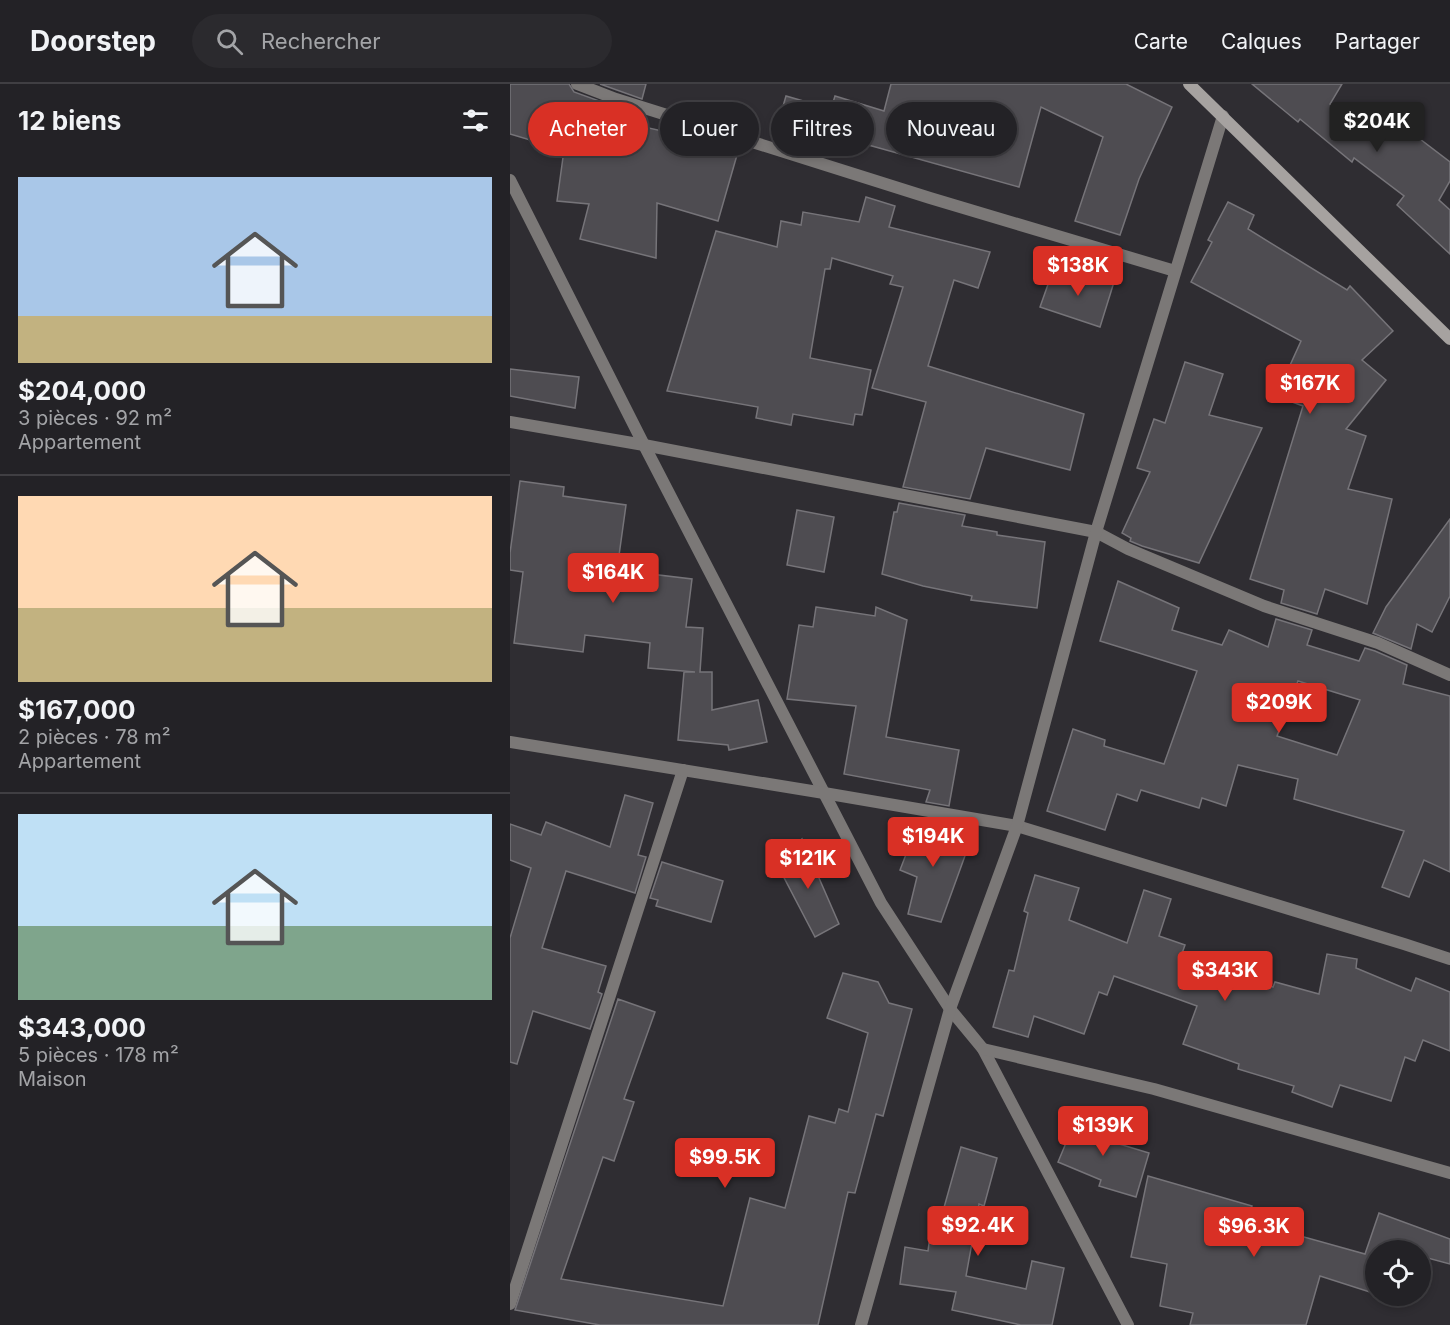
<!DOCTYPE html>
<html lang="fr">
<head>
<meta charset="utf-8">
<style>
	body { margin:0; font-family:Inter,sans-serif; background:#2b2a2e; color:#f1f3f6; height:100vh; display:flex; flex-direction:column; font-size:22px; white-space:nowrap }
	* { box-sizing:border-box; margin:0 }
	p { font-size:20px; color:#a3a4a7 }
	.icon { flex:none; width:33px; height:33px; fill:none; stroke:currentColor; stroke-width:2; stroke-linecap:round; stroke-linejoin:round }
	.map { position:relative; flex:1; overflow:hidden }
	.panel { display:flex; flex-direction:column; background:#232226; width:510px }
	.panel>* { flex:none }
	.top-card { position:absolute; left:18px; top:18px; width:570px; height:54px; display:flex; gap:12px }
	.buttons { position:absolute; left:855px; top:1156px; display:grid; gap:12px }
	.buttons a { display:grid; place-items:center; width:66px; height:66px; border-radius:50%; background:#232226; box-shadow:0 3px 9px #0003,0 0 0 2px #403f43; font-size:30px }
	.price { position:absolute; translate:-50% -51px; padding:0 14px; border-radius:6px; background:#d93025; color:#fff; font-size:20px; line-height:39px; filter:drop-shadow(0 2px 3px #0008) }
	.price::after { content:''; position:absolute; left:50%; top:36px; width:18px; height:14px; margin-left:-9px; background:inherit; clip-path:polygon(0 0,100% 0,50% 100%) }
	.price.selected { background:#222; color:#fff }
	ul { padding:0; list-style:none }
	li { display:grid; align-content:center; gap:12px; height:318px; padding:0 18px }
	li+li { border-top:2px solid #403f43 }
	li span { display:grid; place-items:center; height:186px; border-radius:0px; color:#555 }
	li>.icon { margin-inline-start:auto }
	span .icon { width:108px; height:108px; fill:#fffc; stroke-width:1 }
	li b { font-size:26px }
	h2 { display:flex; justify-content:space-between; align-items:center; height:72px; padding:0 18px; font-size:26px }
	.tag { padding:0 21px; border-radius:27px; background:#232226; box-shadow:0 3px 9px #0003,0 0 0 2px #403f43; font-size:21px; line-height:54px }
	.tag.selected { background:#d93025; color:#fff }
	header { display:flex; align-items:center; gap:36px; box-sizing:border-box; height:84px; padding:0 30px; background:#232226; border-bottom:2px solid #403f43 }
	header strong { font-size:28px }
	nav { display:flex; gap:33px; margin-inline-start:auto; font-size:21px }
	.search { width:420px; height:54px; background:#2b2a2e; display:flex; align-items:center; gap:15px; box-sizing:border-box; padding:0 21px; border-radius:33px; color:#a3a4a7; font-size:22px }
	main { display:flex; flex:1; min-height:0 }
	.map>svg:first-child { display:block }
	.building { fill:#4e4c51; stroke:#767479; stroke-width:1.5; fill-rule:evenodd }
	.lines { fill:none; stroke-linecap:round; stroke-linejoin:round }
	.service { stroke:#7b7877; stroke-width:12 }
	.minor { stroke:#7b7877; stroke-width:12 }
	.secondary { stroke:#a6a2a0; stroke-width:12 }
</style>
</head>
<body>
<header>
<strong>Doorstep</strong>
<div class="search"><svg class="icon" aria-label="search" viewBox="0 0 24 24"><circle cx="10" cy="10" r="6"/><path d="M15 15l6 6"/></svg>Rechercher</div>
<nav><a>Carte</a><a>Calques</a><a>Partager</a></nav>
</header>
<main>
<section class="panel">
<h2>12 biens<svg class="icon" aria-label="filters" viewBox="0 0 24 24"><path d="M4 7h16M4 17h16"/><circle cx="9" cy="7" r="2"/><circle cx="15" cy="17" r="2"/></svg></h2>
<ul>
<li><span style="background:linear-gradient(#a9c7e8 75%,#c2b280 0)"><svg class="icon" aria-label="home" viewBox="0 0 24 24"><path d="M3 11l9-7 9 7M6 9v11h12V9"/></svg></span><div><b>$204,000</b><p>3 pièces · 92 m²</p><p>Appartement</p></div></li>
<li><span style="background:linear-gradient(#ffd9b3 60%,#c2b280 0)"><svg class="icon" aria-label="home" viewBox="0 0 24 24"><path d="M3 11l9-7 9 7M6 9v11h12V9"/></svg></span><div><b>$167,000</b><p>2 pièces · 78 m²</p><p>Appartement</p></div></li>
<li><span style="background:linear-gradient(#bfe0f5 60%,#7fa58c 0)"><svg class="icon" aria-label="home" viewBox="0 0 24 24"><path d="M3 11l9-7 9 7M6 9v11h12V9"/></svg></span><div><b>$343,000</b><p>5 pièces · 178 m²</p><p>Maison</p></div></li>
</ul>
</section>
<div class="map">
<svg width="940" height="1241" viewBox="0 0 940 1241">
	<rect width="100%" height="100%" fill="#2f2d32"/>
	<g class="building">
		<polygon points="0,0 59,0 64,8 128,31 125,41 229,64 208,137 147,119 146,174 70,155 79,120 47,117 54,66 0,50"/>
		<polygon points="90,0 136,0 132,15"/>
		<polygon points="381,0 616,0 662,23 629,95 610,151 565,137 593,53 531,23 509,103 326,52 324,60 267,43 276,12 321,25 325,12 374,27"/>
		<polygon points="742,0 832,0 820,20 868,58 885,36 940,78 940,97 929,116 940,126 940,170 887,121 894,112 844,74 842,78 790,35 788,38"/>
		<polygon points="356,113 385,122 379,143 480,168 468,204 444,196 418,282 574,330 560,386 476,364 460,415 393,403 416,318 362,304 393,203 380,200 383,192 322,174 320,185 315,185 300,274 361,286 352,331 345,330 343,341 283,330 281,341 246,334 248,323 157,307 206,147 267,163 271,137 291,141 293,128 349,138"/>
		<polygon points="718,118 744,131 738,145 837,206 840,202 883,247 852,276 876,296 836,345 856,352 838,405 882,415 857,520 815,505 807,530 771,519 774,506 740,495 793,322 766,312 791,257 681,198 702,158 698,156"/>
		<polygon points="551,185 604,198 590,243 530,223 541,192 548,194"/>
		<polygon points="675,278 713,290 699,331 752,344 689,479 632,462 620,457 621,454 612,449 640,388 627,384 644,335 655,339"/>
		<polygon points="0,285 69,293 65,324 0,312"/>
		<polygon points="10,397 54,403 53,412 116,421 107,486 182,495 176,543 193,544 190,588 202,588 202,626 248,616 257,658 219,666 218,661 168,656 174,588 185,588 138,584 140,559 75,551 73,568 4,559 13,488 0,486 0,469"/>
		<polygon points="389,419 455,431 452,442 487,448 487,451 535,458 527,524 461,516 462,512 413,502 372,490 384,428 387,428"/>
		<polygon points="287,426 324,433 314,488 277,481"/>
		<polygon points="940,435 940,512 922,548 907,540 901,565 863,549 876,523"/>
		<path d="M608,497L669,524L662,546L712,561L719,546L758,563L766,535L802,546L797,561L849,577L855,564L865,567L897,581L893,600L940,612V788L914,776L899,813L872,803L894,747L784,715L788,695L728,681L716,722L692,714L689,724L631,706L627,717L607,710L595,746L537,727L563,645L595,656L594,662L654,680L687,587L590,557ZM788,597L850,616L827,671L767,652Z"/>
		<polygon points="306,523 365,532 366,523 397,536 376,653 449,666 439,722 416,718 420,706 334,690 346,622 277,615 289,541 303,543"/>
		<polygon points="115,711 143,719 128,771 136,773 125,809 56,787 32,864 96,882 88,908 92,910 80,945 23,927 7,980 0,978 0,854 21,784 0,776 0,740 31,751 36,738 100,763"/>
		<polygon points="410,734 436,738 434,748 460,758 431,838 398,830 407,793 390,786"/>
		<polygon points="292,755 329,840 305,853 269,784"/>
		<polygon points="152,778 213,797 201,838 146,822 148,816 140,814"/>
		<polygon points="525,791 569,804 559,836 617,859 634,806 661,815 649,852 675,861 670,875 703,888 763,903 765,898 809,910 817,870 847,875 846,884 901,907 906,894 940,908 940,967 913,956 905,977 895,973 881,1017 830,1001 822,1023 782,1008 784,1002 728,985 729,980 673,960 687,922 604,892 597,911 589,908 574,950 524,932 518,953 483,943 499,886 504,887 518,829 514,827"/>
		<polygon points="333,889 368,898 379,919 402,925 373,1032 366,1030 345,1109 338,1108 308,1241 90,1241 5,1226 108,915 145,928 114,1015 124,1018 104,1077 93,1073 51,1195 213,1222 240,1114 275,1124 299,1032 325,1039 329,1025 338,1028 358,949 317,934"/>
		<polygon points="569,1028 602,1042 596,1056 639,1069 626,1113 589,1102 591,1096 548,1078"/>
		<polygon points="451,1063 487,1074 474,1122 469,1120 456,1192 516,1205 522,1177 554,1184 542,1241 511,1241 442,1226 446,1208 390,1200 395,1163 418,1167 421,1144 428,1145"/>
		<polygon points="638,1092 742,1122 737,1137 855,1170 869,1129 940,1155 940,1180 910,1172 910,1167 866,1167 866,1210 810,1192 796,1241 680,1241 683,1229 650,1222 657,1180 621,1173"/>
	</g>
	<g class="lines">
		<polyline class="service" points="0,1220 173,686"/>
		<g class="minor">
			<polyline points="67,0 106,15 420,114 665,187"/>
			<polyline points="0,96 134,361 371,819 440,925 473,965 618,1241"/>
			<polyline points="0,338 134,361 586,448 618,465 754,522 868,559 940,591"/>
			<polyline points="0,658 314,709 507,742 894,860 940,875"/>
			<polyline points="473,965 644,1005 940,1089"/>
			<polyline points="351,1241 440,925 507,742 586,448 713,32"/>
		</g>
		<polyline class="secondary" points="679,0 940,255"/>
	</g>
</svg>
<div class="buttons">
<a><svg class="icon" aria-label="locate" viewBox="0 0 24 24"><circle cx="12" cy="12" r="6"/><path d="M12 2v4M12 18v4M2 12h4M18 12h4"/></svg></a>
</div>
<b class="price selected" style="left:867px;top:69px">$204K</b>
<b class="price" style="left:568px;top:213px">$138K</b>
<b class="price" style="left:800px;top:331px">$167K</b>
<b class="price" style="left:103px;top:520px">$164K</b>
<b class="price" style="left:769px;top:650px">$209K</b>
<b class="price" style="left:423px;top:784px">$194K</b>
<b class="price" style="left:298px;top:806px">$121K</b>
<b class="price" style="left:715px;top:918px">$343K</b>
<b class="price" style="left:593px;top:1073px">$139K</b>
<b class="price" style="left:215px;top:1105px">$99.5K</b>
<b class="price" style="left:468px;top:1173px">$92.4K</b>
<b class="price" style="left:744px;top:1174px">$96.3K</b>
<div class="top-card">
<a class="tag selected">Acheter</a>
<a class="tag">Louer</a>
<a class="tag">Filtres</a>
<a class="tag">Nouveau</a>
</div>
</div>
</main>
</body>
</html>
